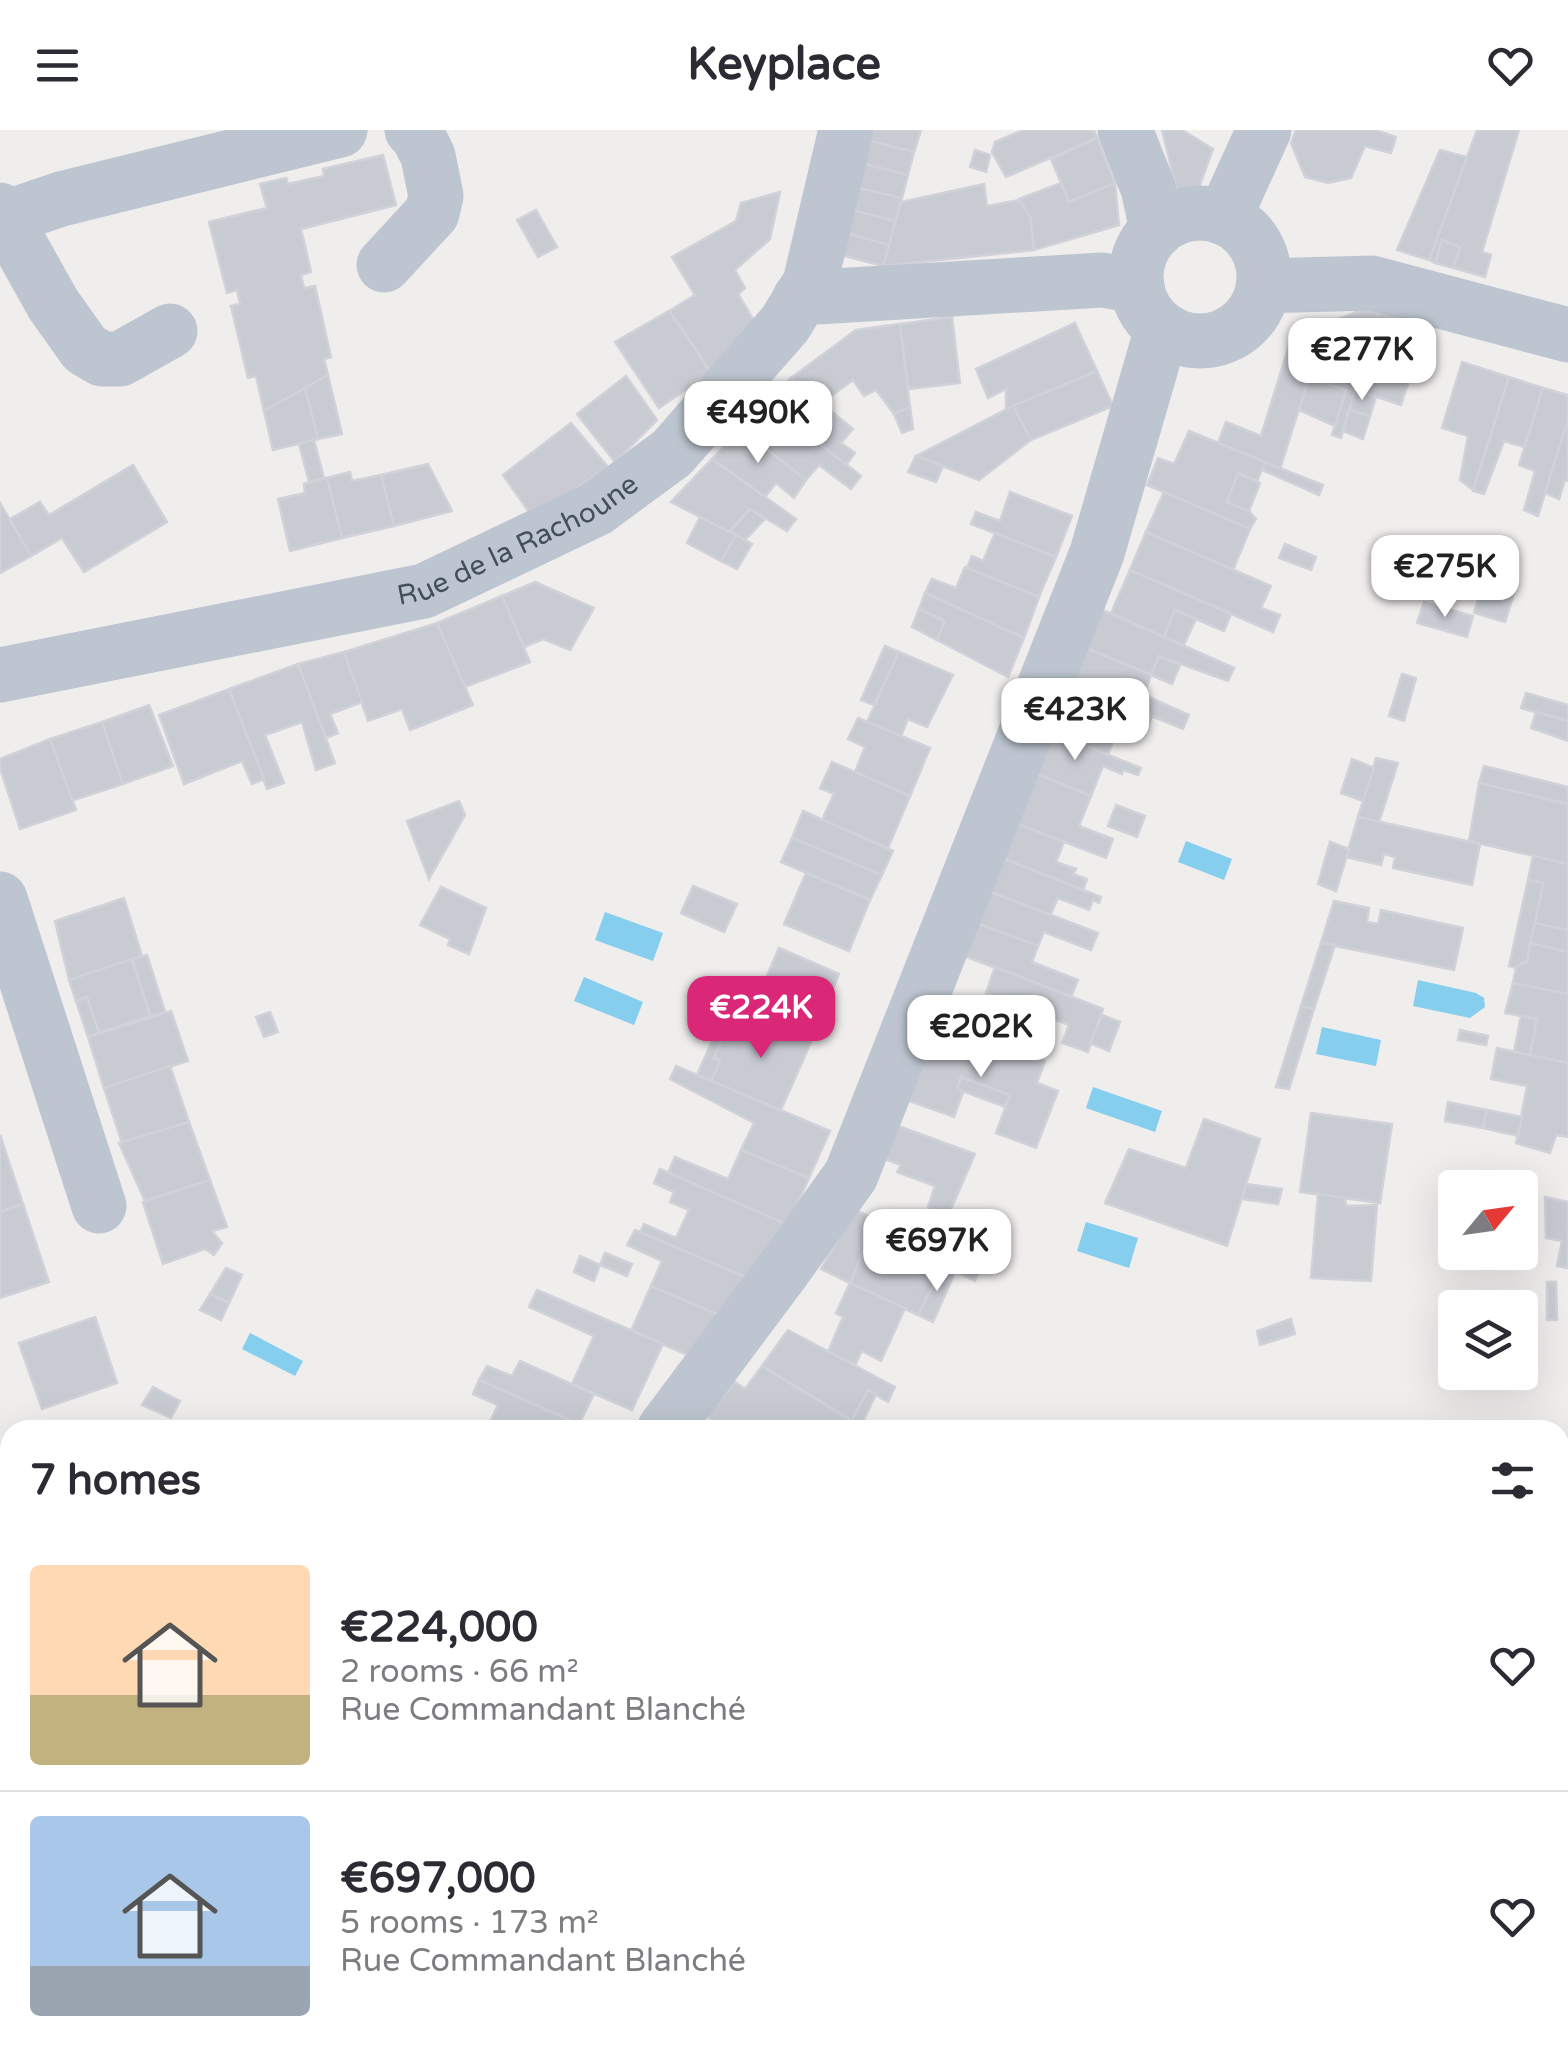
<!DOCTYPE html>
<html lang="en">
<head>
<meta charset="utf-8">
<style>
	body { margin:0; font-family:"Varela Round",sans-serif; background:#f7f7f7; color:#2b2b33; height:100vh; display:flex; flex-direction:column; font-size:38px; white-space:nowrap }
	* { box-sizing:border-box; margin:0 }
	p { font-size:32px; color:#7c7c81 }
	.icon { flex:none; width:55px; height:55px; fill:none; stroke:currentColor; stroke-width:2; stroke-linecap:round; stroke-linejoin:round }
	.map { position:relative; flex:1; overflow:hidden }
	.side { position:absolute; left:0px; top:1290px; width:1570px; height:642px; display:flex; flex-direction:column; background:#fff; border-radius:30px 30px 0 0; box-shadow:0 10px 40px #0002 }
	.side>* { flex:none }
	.needle { width:65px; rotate:61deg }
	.buttons { position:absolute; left:1438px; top:1040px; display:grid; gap:20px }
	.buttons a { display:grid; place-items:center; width:100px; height:100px; border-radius:10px; background:#fff; box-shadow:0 10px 40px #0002; font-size:50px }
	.price { position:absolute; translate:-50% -85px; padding:0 22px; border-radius:20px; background:#fff; color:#222; font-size:32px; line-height:65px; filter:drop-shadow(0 2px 5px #0008) }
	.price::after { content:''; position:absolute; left:50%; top:60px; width:30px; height:22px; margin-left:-15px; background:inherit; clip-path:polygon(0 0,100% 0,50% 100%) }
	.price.selected { background:#db2777; color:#fff }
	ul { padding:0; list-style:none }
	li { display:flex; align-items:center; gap:30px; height:250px; padding:0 30px }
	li+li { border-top:2px solid #e1e1e2 }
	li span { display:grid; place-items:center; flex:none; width:280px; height:200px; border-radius:10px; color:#555 }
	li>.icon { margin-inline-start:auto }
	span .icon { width:120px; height:120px; fill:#fffc; stroke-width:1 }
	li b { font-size:42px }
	h2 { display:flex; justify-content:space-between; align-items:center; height:120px; padding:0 30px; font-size:42px }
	header { display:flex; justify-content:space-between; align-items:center; height:130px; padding:0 30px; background:#fff; font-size:45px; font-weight:800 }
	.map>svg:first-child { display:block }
	.water { fill:#85ceed }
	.building { fill:#c9cbd3; stroke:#d1d2d9; stroke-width:2.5 }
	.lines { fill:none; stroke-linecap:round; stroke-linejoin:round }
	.minor { stroke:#bdc6d0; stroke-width:55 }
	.labels { text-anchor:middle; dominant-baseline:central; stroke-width:8; stroke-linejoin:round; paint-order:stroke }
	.street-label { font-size:28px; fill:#454e5b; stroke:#fff }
</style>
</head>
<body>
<header><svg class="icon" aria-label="menu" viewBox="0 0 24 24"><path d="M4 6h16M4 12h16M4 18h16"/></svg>Keyplace<svg class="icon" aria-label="heart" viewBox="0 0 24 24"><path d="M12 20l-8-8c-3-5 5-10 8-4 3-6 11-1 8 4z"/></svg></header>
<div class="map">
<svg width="1568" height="1931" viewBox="0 0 1568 1931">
	<rect width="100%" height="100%" fill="#f0eded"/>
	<g class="water">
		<polygon points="1186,711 1232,729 1224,750 1178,732"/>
		<polygon points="605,782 663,803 653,831 595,810"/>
		<polygon points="584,847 643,872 634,895 574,871"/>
		<polygon points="1418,850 1476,863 1484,868 1485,877 1470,888 1413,876"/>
		<polygon points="1322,897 1381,910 1376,936 1316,924"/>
		<polygon points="1093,957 1162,981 1155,1002 1086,978"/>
		<polygon points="1086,1092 1138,1108 1129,1138 1077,1121"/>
		<polygon points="250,1203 303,1231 295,1246 242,1219"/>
	</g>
	<g class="building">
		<polygon points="874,0 921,0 914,22 870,11"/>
		<polygon points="1023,0 1094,0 1097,8 1006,47 992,22 995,12"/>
		<polygon points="1162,0 1182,0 1213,19 1197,63 1179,70"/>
		<polygon points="1296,0 1375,0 1396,7 1391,23 1365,16 1351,48 1328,53 1305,47 1291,13"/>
		<polygon points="1477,0 1519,0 1482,122 1491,125 1485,147 1453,138 1460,117 1442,110 1435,133 1429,130"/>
		<polygon points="1097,8 1115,53 1069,72 1051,29"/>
		<polygon points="870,11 914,22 908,45 864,34"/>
		<polygon points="975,20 990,25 986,42 970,37"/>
		<polygon points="1440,20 1467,27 1429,130 1397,120"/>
		<polygon points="383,25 396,75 301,99 311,142 301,145 304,158 315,156 331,227 324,229 328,245 264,281 256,246 248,248 231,176 240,174 237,160 227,163 209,92 267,78 260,54 286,48 288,54 324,46 323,39"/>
		<polygon points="864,34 908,45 902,68 858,58"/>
		<polygon points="1061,53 1069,72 1115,53 1119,95 1034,120 1030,87 1019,69"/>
		<polygon points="984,54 987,76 1019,70 1030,87 1034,120 883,136 901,72"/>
		<polygon points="858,58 902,68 895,91 852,80"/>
		<polygon points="780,62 770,109 735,140 745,158 738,164 756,194 710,243 697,221 669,181 695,165 672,127 736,91 741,73"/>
		<polygon points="536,80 557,117 538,127 517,90"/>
		<polygon points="852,80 895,91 889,115 846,103"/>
		<polygon points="846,103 889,115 883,136 841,125"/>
		<polygon points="1442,110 1460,117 1453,138 1435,133"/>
		<polygon points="1364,179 1379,183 1341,308 1332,305 1346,260 1309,248 1326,194"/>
		<polygon points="669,181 697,221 710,243 659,278 615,212"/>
		<polygon points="1379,183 1426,198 1401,275 1355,260"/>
		<polygon points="952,187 960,253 908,259 900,194"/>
		<polygon points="1075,193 1097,241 1006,280 1006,259 988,268 976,239"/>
		<polygon points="900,194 910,277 894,284 876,260 864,266 853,250 822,273 791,248 856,200"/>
		<polygon points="1326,194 1280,339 1218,313 1226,292 1261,306 1291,209"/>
		<polygon points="1462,232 1509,247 1473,360 1460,350 1468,306 1442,298"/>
		<polygon points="1097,241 1113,276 1031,310 1013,276"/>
		<polygon points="328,245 342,304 318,309 305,258"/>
		<polygon points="626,246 657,290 615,332 577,284"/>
		<polygon points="1509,247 1543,258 1524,317 1504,311 1484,364 1473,361"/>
		<polygon points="791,248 853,299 841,313 855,323 846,335 767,273"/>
		<polygon points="1309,248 1346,260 1335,296 1299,280"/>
		<polygon points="305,258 318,309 273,320 264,281"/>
		<polygon points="1543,258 1568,265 1568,290 1538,386 1524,380 1535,341 1519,335"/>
		<polygon points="1355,260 1376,267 1370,286 1349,280"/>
		<polygon points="767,273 861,346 851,359 819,335 806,350 741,299"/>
		<polygon points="1013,276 1031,310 979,350 916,326"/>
		<polygon points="910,277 913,299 902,303 894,284"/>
		<polygon points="1349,280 1370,286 1363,309 1343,301"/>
		<polygon points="1568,290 1568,351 1565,350 1559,369 1545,363"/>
		<polygon points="571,293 608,337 533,388 503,345"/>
		<polygon points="741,299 806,350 794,368 776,353 765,367 712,329"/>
		<polygon points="1189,301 1265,332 1257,351 1238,343 1227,372 1249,381 1256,389 1250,399 1147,355 1158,328 1174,334"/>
		<polygon points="314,310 324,348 309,352 299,314"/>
		<polygon points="916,326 943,336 936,352 908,342"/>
		<polygon points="712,329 796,389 787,401 750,379 729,402 671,372"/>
		<polygon points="1265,332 1323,355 1319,365 1262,340"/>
		<polygon points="428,334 452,381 394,396 381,345"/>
		<polygon points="133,335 167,392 84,442 62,408 31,426 10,389 40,372 49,385"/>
		<polygon points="350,342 352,351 381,345 394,396 342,408 327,348"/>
		<polygon points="1238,343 1260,353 1249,381 1227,372"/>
		<polygon points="327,348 342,408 290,421 278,369 305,363 304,354"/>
		<polygon points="1010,362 1072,386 1056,427 971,394 976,382 1000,391"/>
		<polygon points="1164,362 1250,399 1233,440 1146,402"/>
		<polygon points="0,373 31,426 0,443"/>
		<polygon points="750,379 765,389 745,410 729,402"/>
		<polygon points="700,387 736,405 721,431 687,413"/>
		<polygon points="1146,402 1271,456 1261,478 1280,485 1273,502 1130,440"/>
		<polygon points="995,403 1056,427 1039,467 967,438 972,426 983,431"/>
		<polygon points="736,405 752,414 737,439 721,431"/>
		<polygon points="1285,414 1316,427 1311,440 1279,428"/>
		<polygon points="965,437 1039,467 1024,508 925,463 932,449 956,458"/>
		<polygon points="1130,440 1231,484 1224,501 1175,480 1164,507 1111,483"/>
		<polygon points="1485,447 1516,457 1505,492 1474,483"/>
		<polygon points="535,452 594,478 570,520 543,509 524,517 502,466"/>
		<polygon points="925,463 1024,508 1008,547 937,510 945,491 919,479"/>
		<polygon points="502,466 530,532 465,557 437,493"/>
		<polygon points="1424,472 1473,486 1467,507 1417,493"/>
		<polygon points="1096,477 1234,538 1228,551 1159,526 1151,545 1081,516"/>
		<polygon points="919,479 945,491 937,510 912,497"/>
		<polygon points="1175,480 1196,489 1184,515 1164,507"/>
		<polygon points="437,493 473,575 410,600 402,579 368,591 344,522"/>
		<polygon points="885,516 899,522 874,575 861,570"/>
		<polygon points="1081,516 1151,545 1144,565 1189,585 1183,599 1066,552"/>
		<polygon points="344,522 362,572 330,584 338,603 326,608 298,534"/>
		<polygon points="899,522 953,545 927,597 908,589 901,606 867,592"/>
		<polygon points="1159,526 1180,535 1172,554 1151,545"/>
		<polygon points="298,534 335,633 316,640 302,592 265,605 284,653 267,659 229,559"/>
		<polygon points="1402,544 1416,548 1404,591 1389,586"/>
		<polygon points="1066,552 1152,586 1145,605 1119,595 1108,625 1046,600"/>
		<polygon points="229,559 264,649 252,654 242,631 184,654 159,585"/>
		<polygon points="1526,563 1568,575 1568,591 1521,578"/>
		<polygon points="149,575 173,636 123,654 102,592"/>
		<polygon points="1536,582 1568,591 1568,611 1531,598"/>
		<polygon points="858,588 930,618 910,666 855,642 865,617 848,609"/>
		<polygon points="102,592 123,654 71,671 50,609"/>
		<polygon points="1046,600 1141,638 1138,645 1123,640 1122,644 1103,636 1091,666 1030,641"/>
		<polygon points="50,609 76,680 20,699 0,638 0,629"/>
		<polygon points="1376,628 1398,633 1379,692 1358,687"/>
		<polygon points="1352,629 1374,638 1363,671 1341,663"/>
		<polygon points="832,632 910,666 888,718 822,690 834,664 820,658"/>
		<polygon points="1484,636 1568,657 1568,674 1479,653"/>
		<polygon points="1030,641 1091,666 1079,696 1113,709 1106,728 1010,691"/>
		<polygon points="1479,653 1568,674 1568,734 1469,711"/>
		<polygon points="459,671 465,685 429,749 407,691"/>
		<polygon points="1116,675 1145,686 1137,707 1108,696"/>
		<polygon points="803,681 893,721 882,745 792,708"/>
		<polygon points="1358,687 1480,714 1472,755 1393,738 1395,727 1384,724 1381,735 1346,727"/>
		<polygon points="1010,691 1064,712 1056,732 1076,739 1073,744 1087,749 1083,760 997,726"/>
		<polygon points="792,708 882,745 870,770 781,732"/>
		<polygon points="1330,712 1349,719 1336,761 1318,754"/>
		<polygon points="997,726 1101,767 1099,773 1093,770 1089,780 1058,768 1050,786 983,759"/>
		<polygon points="1533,726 1568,734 1568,800 1535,793 1543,753 1528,750"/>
		<polygon points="806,743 870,770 849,821 784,794"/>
		<polygon points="1528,750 1543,753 1527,833 1524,832 1516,838 1509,836"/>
		<polygon points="693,756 737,774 724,802 681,783"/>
		<polygon points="441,757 486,778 469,824 448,815 450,809 420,795"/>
		<polygon points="983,759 1098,803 1091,820 1044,802 1038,816 971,791"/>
		<polygon points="124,768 142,826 69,850 55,791"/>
		<polygon points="1334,771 1369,778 1367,792 1378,794 1381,780 1463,798 1454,840 1321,813"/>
		<polygon points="971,791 1038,816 1032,832 1078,850 1071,867 959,824"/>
		<polygon points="1535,793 1568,800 1568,822 1530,813"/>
		<polygon points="1321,813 1335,815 1314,879 1301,876"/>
		<polygon points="1530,813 1568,822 1568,864 1513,853 1516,838 1524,832 1527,833"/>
		<polygon points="779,818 839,844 812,910 750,885"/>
		<polygon points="147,825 165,882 150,886 132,829"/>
		<polygon points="132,829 150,886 99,903 87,867 76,871 69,850"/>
		<polygon points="995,837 1103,879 1088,922 1062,913 1069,895 986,863"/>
		<polygon points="1513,853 1568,864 1568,933 1530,925 1537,889 1505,883"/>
		<polygon points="87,867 99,903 88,907 76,871"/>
		<polygon points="1301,876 1314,879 1289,959 1276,957"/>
		<polygon points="171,881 188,931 104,958 88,907"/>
		<polygon points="270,882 278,902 264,907 256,887"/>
		<polygon points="749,884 812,910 781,980 711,951 720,931 714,928 726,899 740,904"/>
		<polygon points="1102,885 1120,892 1109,921 1090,913"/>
		<polygon points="1521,886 1537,889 1530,925 1514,922"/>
		<polygon points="932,890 1045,931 1037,953 1058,961 1036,1018 996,1003 1010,965 961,947 957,959 963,962 954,987 901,968"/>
		<polygon points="719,895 726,899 714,928 720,931 711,951 697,945"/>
		<polygon points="1460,900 1488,906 1486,915 1458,910"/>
		<polygon points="1497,918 1568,933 1568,1007 1556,1005 1550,1023 1516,1013 1527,956 1491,949"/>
		<polygon points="170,936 189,992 122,1013 104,958"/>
		<polygon points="676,936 830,1001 809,1048 741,1020 754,993 670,949"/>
		<polygon points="961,947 1010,965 1005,977 957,959"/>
		<polygon points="1448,972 1487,980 1483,998 1445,991"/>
		<polygon points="1487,980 1522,987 1518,1006 1483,998"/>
		<polygon points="1311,983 1392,994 1380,1073 1300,1062"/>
		<polygon points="1204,989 1260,1009 1227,1116 1105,1073 1129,1019 1186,1038"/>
		<polygon points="189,992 210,1050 145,1071 119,1013"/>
		<polygon points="890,993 975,1024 948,1086 928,1077 935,1056 897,1042 901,1035 877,1026"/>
		<polygon points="0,1005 23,1074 0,1082"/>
		<polygon points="741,1020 809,1048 788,1095 668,1043 675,1027 728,1049"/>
		<polygon points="660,1039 788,1095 750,1149 640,1102 644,1094 676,1108 689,1080 670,1072 674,1062 654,1053"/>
		<polygon points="210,1050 227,1097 212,1101 222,1113 214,1125 205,1119 163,1134 143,1072"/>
		<polygon points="1246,1054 1282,1059 1278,1074 1242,1069"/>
		<polygon points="1318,1064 1345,1068 1346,1076 1377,1075 1371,1151 1311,1148"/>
		<polygon points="1545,1067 1568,1072 1568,1138 1557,1136 1562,1111 1546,1108"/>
		<polygon points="23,1074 49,1152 0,1168 0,1082"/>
		<polygon points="855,1080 877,1090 850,1153 821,1139"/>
		<polygon points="877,1090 984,1131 975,1151 944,1135 918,1185 850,1153"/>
		<polygon points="946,1091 993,1110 984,1131 938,1113"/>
		<polygon points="635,1100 750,1149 723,1187 651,1156 662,1131 627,1115"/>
		<polygon points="605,1123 632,1134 627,1146 600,1135"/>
		<polygon points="580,1126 600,1135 594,1151 574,1142"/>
		<polygon points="944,1135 956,1140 933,1192 918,1185"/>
		<polygon points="226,1138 242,1145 229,1173 210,1164"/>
		<polygon points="1547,1152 1556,1152 1557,1190 1547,1190"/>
		<polygon points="850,1153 905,1178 881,1231 862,1221 855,1235 828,1222 843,1187 836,1183"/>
		<polygon points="651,1156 723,1187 690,1226 631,1201"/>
		<polygon points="537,1160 663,1214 632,1280 572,1254 594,1206 529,1177"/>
		<polygon points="210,1164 229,1173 221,1190 200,1180"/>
		<polygon points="95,1187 117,1253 42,1279 19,1213"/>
		<polygon points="1291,1189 1295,1204 1260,1215 1257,1201"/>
		<polygon points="788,1200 895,1257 888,1272 868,1260 852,1290 762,1236"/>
		<polygon points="520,1231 594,1264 579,1294 479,1250 487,1236 512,1246"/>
		<polygon points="762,1236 850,1290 844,1300 725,1300 706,1286 735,1252 745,1259"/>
		<polygon points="479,1250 579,1294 576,1300 506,1300 490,1292 498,1275 473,1264"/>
		<polygon points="153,1257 180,1271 171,1288 142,1275"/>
		<polygon points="868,1260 876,1264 861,1296 852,1290"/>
		<rect x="1560" y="1467" width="8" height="97"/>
		<polygon points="0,1596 10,1598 10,1666 0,1664"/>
		<rect x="1560" y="1657" width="8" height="74"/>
		<polygon points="364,1922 411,1922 406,1931 380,1931"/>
	</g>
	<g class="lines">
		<g class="minor">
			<polyline points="1125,0 1148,58 1157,100"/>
			<polyline points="0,80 5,88 61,69 340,0"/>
			<circle cx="1200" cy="147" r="64"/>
			<polyline points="5,88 53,174 85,219 102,229 120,229 170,201"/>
			<polyline points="1224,88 1264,0"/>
			<polyline points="384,135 432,83 436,66 428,26 418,6 412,0"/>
			<polyline points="1264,156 1372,153 1568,205"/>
			<polyline points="800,168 1102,150 1137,156"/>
			<path id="s1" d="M0,545L424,461L596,379L672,323L785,194L810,153L846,0"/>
			<polyline points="0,769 99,1076"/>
			<polyline points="664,1300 784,1139 851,1045 1097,423 1162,199"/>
			<polyline points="0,1528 10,1530"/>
			<polyline points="1560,1602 1568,1602"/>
			<polyline points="977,1922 977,1931"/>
			<polyline points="237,1931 243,1922"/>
		</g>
	</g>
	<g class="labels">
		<g class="street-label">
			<text stroke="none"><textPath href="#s1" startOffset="538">Rue de la Rachoune</textPath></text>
		</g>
	</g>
</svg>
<div class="buttons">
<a><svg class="needle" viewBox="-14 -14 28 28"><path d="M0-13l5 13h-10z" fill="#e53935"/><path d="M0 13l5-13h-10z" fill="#7c7c81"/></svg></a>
<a><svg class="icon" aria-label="layers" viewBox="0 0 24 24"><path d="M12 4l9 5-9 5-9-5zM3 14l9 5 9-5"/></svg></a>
</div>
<b class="price" style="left:1362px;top:273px">€277K</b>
<b class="price" style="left:758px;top:336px">€490K</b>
<b class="price" style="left:1445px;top:490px">€275K</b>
<b class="price" style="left:1075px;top:633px">€423K</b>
<b class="price selected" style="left:761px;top:931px">€224K</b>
<b class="price" style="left:981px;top:950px">€202K</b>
<b class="price" style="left:937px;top:1164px">€697K</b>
<section class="side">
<h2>7 homes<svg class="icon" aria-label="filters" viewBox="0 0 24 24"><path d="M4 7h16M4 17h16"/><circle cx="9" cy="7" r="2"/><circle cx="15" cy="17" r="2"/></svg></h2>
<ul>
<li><span style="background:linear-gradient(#ffd9b3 65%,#c2b280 0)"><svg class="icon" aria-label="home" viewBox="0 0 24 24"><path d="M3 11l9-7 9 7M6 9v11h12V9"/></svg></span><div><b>€224,000</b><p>2 rooms · 66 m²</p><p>Rue Commandant Blanché</p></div><svg class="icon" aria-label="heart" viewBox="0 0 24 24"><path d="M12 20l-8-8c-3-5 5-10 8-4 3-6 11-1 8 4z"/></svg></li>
<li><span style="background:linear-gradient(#a9c7e8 75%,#9aa5b1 0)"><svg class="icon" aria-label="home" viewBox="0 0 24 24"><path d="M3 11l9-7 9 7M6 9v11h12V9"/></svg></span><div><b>€697,000</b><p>5 rooms · 173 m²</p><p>Rue Commandant Blanché</p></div><svg class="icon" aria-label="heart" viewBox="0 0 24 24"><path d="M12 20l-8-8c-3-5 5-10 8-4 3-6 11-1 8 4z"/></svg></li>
</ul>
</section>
</div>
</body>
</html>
